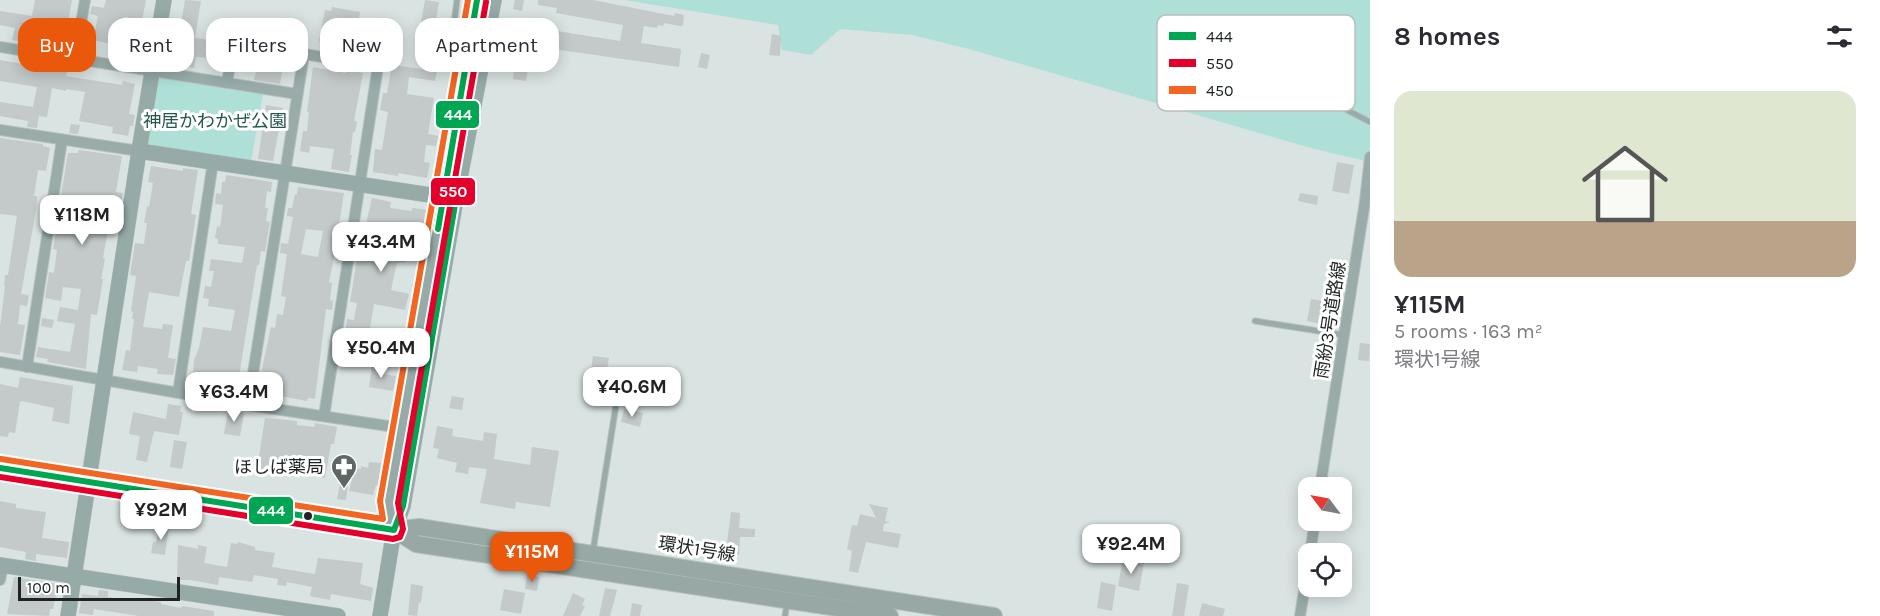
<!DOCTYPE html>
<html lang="en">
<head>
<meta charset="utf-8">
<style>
	body { margin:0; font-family:Karla,"Noto Sans JP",sans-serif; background:#f7f7f7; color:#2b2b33; height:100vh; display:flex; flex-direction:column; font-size:22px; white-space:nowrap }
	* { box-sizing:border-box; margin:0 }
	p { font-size:20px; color:#7c7c81 }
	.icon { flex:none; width:33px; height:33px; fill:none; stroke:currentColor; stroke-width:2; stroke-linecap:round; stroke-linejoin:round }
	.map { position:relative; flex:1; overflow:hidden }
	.drawer { display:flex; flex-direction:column; background:#fff; width:510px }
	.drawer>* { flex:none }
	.hud { position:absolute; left:18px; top:18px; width:570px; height:54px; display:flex; gap:12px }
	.needle { width:39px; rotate:302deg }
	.buttons { position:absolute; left:1298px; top:477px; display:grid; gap:12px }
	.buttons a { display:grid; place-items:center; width:54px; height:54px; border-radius:12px; background:#fff; box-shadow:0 3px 15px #0003; font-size:30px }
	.scale { position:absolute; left:18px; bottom:15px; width:162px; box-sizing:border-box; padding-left:6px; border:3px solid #1e2423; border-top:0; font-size:16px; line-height:21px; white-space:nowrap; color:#1e2423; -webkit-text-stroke:4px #fff; paint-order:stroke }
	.price { position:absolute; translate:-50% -51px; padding:0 14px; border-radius:12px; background:#fff; color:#222; font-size:20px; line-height:39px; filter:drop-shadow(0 2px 3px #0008) }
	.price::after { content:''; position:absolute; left:50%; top:36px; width:18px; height:14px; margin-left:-9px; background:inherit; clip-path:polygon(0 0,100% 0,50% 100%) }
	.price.selected { background:#ea580c; color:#fff }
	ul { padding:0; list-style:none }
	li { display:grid; align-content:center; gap:12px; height:318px; padding:0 24px }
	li+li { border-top:2px solid #e1e1e2 }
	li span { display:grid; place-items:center; height:186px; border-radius:18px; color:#555 }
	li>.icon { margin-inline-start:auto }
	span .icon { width:108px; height:108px; fill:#fffc; stroke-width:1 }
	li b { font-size:26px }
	h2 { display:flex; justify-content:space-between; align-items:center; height:72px; padding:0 24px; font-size:26px }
	.chip { padding:0 21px; border-radius:18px; background:#fff; box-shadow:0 3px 15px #0003; font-size:21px; line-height:54px }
	.chip.selected { background:#ea580c; color:#fff }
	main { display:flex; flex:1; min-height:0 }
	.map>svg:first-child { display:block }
	.green { fill:#aee0d7 }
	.building { fill:#c3cac9; fill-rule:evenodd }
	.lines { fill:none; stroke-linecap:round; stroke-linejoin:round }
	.lane-casing { stroke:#b8c0be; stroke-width:7 }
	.street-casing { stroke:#b8c0be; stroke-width:12 }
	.secondary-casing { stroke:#b8c0be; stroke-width:16 }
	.primary-casing { stroke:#b8c0be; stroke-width:18 }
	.lane { stroke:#99acaa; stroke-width:5 }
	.street { stroke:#99acaa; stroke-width:10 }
	.secondary { stroke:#96aaa7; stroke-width:15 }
	.primary { stroke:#97a8a5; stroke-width:16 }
	.bus-1-casing { stroke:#fff; stroke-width:10 }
	.bus-2-casing { stroke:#fff; stroke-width:10 }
	.bus-3-casing { stroke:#fff; stroke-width:10 }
	.bus-1 { stroke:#00a651; stroke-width:6 }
	.bus-2 { stroke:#e4002b; stroke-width:6 }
	.bus-3 { stroke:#f26522; stroke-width:6 }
	.bus-dot { fill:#1e2423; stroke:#fff; stroke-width:2 }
	.labels { text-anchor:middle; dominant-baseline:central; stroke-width:6; stroke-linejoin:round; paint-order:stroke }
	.park-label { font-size:18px; fill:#25574f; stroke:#fff }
	.street-label { font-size:18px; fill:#1e2423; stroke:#fff }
	.poi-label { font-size:18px; fill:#1e2423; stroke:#fff; text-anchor:end }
	.key { fill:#fff; stroke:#bcbdbd; stroke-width:1.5 }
	.key-label { font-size:16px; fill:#1e2423 }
	.line-badge { stroke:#fff; stroke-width:2 }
	.badge-label { font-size:16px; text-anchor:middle; font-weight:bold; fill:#fff }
</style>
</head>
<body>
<main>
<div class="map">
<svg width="1370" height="616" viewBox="0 0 1370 616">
	<rect width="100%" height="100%" fill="#d9e3e1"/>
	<g class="green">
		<polygon points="624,0 1370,0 1370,162 1311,148 969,49 912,35 840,29 811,55 782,50 778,25"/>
		<polygon points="153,72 264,88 250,167 139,151"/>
	</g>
	<g class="building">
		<polygon points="35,0 72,0 68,22 74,23 71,37 25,30 23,42 12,40 15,28 0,25 0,11 32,16"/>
		<polygon points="106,0 146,0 142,20 124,17 119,41 111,40 111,44 93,40 98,16 90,14 92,6 104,8"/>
		<polygon points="185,0 201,1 195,38 226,42 223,59 196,57 194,68 184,66 186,55 167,52 169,36 179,37"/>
		<polygon points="425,0 439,2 435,25 421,22"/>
		<polygon points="515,0 524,0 522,11 513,9"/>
		<polygon points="538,0 593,0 674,16 675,13 684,15 683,25 680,26 664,23 663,26 658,25 657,28 644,26 641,43 681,49 679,67 532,46 526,81 513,79 519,25 620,41 623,25 556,13 557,8 538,5"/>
		<polygon points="332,7 360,12 358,24 348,22 344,45 319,41 325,10 331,11"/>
		<polygon points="772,34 781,36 780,56 769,55"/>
		<polygon points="243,42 255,44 254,48 296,55 294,72 282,72 280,84 254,80 257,67 238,65"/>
		<polygon points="701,53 710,55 707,69 698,67"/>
		<polygon points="0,60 29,65 30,61 68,68 66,76 122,85 123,81 135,84 129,114 135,115 133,126 130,126 128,136 112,133 113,127 79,121 85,92 66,89 66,91 52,88 47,117 39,116 37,128 27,127 28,121 0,116 0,102 33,107 37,87 0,81"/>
		<polygon points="392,65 437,71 435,81 409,77 407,94 434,98 428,134 438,136 436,146 426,145 424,162 430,163 427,178 398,173 398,176 373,172 375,149 382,150 388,112 380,110 383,93 387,93"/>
		<polygon points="313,67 346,73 346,70 363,73 354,121 357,122 355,132 353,132 350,155 352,155 349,172 331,169 334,149 310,146 309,153 300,151 303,131 307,131 309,112 307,112"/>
		<polygon points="266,105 283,108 273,161 258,159"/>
		<polygon points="71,124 80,125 78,134 69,133"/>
		<polygon points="0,138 43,144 43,146 50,148 46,171 38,170 35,190 34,196 37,196 36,210 21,294 29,295 27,306 20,305 18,324 25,325 20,355 0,352 0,327 5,286 4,286 5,275 8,275 17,216 0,214"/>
		<polygon points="79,150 122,156 116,192 123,193 121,202 113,201 103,258 105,259 101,279 103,279 97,315 91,314 86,369 47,362 48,359 36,357 38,347 70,352 75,324 57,321 60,307 78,310 81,289 63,287 61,301 45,298 49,272 54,273 57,250 53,249 57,224 68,226 70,209 59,207 68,153 78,153"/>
		<polygon points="1337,162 1354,165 1349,194 1332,191"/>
		<polygon points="151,166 183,171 183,168 198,170 191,214 196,215 193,235 189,261 186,261 179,297 149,292 143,327 162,329 163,324 173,325 168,358 176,359 173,375 157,374 158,369 138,366 137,372 122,370 126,350 130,351 134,319 132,319 133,312 131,311 136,276 130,275 135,243 144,244 147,223 144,223 147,206 149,207 153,183 148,182"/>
		<polygon points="226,175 272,182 271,192 267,191 265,208 268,208 266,221 270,222 265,252 261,251 259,265 257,265 239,376 245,377 243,386 240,385 239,396 192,388 194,360 199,348 203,327 231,331 235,310 208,306 209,299 203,298 205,286 211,287 214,271 209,271 211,259 242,263 245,247 218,244 218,239 215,238 217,226 220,227 223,205 215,204 216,193 221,194 222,182 225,182"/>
		<path d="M298,187L344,193L336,243H337L329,282L332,283L330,300L333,301L332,310L326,309L315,399L308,398L307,401L264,393L266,379L260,378L271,327L275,328L277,314L283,315L286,297L281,296L287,254L280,253L281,243L288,244L293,217L287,216L288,208H292L295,194H297ZM306,229L323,231L318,257L301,254Z"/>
		<polygon points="1300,193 1318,196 1317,205 1298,201"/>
		<polygon points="372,198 391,202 390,208 412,211 412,208 428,210 425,228 413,226 410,243 415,244 413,260 406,259 406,262 397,263 391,290 409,294 405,310 374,304 370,328 400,334 396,358 382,356 383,348 359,344 358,356 348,355 350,344 344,342 347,319 354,320 357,303 350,302 362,228 365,229"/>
		<polygon points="1311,299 1324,301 1321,324 1307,321"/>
		<polygon points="42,318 54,320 52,328 41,326"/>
		<polygon points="1360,343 1370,344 1369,361 1358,360"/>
		<polygon points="593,356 609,358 607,369 634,375 632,383 637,384 634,397 604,389 603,395 588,392"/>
		<polygon points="372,365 383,367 382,374 396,376 393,391 369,387"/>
		<polygon points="20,377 73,386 69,424 52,421 54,408 22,401 20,402 15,433 9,432 8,437 0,436 0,384 18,388"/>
		<polygon points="452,396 464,398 462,410 449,408"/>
		<polygon points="168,404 181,406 180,412 183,412 179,435 154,431 147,462 136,460 140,436 129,434 133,412 166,419"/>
		<polygon points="624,409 643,413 640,427 621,422"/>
		<polygon points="228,411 244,413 240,436 224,434"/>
		<polygon points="265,418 297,421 297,425 314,427 315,423 337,427 334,444 331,444 325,478 313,475 309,471 310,464 274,459 272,471 257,469"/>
		<polygon points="437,426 453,429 452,436 483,441 484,432 497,434 494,459 530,465 532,447 559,451 550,507 516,502 515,509 480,503 487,469 469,467 468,474 455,472 457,463 437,458 439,449 433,448"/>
		<polygon points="174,440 187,442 182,469 170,467"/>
		<polygon points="369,462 381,463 378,486 376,485 373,495 349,491 355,468 361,469 361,466 368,468"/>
		<polygon points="340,483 348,484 346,500 337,499"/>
		<polygon points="0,501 16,504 16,508 46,512 42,538 69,542 67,558 36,554 36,561 25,559 26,552 0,547"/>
		<polygon points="869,504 888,508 885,521 890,522 884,524 883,531 901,534 898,548 866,542 858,573 849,571 852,551 847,549 852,525 857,526 860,514 876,518"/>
		<polygon points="731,512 740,513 739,528 755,529 755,537 740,537 739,555 735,555 735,559 722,558 723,543 727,543"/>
		<polygon points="160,524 169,526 165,555 151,553 153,542 156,542"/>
		<polygon points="238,542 255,547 255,550 275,553 272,567 315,574 318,558 363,563 360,584 373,588 371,601 331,594 330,600 310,596 312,587 287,582 286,586 277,585 278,579 254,575 252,582 219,577 218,585 191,580 177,580 178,545 198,549 198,545 207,547 204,563 227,567 231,543 237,544"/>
		<polygon points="1123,559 1144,563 1139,591 1118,586"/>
		<polygon points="527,575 539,577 537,591 525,589"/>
		<polygon points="14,577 58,584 53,609 50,609 49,616 7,614"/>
		<polygon points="1101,582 1116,585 1112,611 1097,608"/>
		<polygon points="1177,583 1189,585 1184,616 1172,616"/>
		<polygon points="411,584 423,586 421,603 419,602 417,616 408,615"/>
		<polygon points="605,588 617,590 615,598 610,616 599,616"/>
		<polygon points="504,589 525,593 521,614 500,610"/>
		<polygon points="99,590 108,591 108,597 128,600 128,598 161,602 161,604 181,608 182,606 214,611 214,616 139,616 94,609 93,615 79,613 82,594 98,596"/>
		<polygon points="573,593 585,599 582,605 585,606 580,616 563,616"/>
		<polygon points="632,603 642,605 640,616 630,616"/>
		<polygon points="1202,603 1225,609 1223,616 1199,616"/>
	</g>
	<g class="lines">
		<defs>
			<g id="lane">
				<polyline points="457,0 454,24 462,29 470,30"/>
				<polyline points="1304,46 1297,74 1299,85 1370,122"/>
				<polyline points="1255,321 1344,335"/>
				<polyline points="593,551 616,405"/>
				<polyline points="785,616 787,603"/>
			</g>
			<g id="street">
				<polyline points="0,47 297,94"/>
				<polyline points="75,59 85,0"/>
				<polyline points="227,83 233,46"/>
				<polyline points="0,130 139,151"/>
				<polyline points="0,362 248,405 408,429"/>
				<polyline points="27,367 62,140"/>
				<polyline points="178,393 213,162"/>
				<polyline points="248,405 304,54 378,66 324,416"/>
				<polyline points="1320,488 1365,201 1370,157"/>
				<polyline points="1310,554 1315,520"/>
				<polyline points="0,580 3,565"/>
				<polyline points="1300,616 1308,566"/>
			</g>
			<g id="secondary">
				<polyline points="139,151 450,198"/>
				<polyline points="394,530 389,503 477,0"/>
				<polyline points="0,565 338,616"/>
				<polyline points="68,616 139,151 164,0"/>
				<polyline points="380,616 394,530 403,506 456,199 494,0"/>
			</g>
			<g id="primary">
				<polyline points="0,468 394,530 419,527 994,616"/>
				<polyline points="394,530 416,544 890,616"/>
			</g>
		</defs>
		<use href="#lane" class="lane-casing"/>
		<use href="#street" class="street-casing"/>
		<use href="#secondary" class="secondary-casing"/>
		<use href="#primary" class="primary-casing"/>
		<use href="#lane" class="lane"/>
		<use href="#street" class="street"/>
		<use href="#secondary" class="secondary"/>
		<use href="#primary" class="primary"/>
		<defs>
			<g id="bus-1">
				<polyline points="438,229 477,0"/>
				<polyline points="0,468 394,530 403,506 456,199"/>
			</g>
			<polyline id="bus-2" points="0,477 393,539 400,537 403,529 398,503 486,2"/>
			<polyline id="bus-3" points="1,459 383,519 380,501 468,0"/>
		</defs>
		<use href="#bus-1" class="bus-1-casing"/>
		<use href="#bus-2" class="bus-2-casing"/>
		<use href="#bus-3" class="bus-3-casing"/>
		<use href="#bus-1" class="bus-1"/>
		<use href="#bus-2" class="bus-2"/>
		<use href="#bus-3" class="bus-3"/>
	</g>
	<defs>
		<symbol id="pharmacy-pin" viewBox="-11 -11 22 30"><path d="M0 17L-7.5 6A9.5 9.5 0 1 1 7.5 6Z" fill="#5f6766" stroke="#fff"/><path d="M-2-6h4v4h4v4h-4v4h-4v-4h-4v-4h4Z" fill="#fff"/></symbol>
	</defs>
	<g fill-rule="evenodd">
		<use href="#pharmacy-pin" x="329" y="452" width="30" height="40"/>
	</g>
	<circle class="bus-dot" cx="308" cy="516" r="5"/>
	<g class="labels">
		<g class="park-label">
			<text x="215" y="121">神居かわかぜ公園</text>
		</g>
		<g class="street-label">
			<text transform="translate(1330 320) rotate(-81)">雨紛3号道路線</text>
			<text transform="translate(697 549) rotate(9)">環状1号線</text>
		</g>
		<g class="poi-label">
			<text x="324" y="467">ほしば薬局</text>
		</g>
	</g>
	<rect x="1157" y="15" width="198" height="96" rx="9" class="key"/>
	<rect x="1169" y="32" width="27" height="8" fill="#00a651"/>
	<rect x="1169" y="59" width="27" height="8" fill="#e4002b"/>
	<rect x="1169" y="86" width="27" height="8" fill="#f26522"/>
	<g class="key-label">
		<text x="1206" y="42">444</text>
		<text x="1206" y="69">550</text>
		<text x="1206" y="96">450</text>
	</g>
	<g class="line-badge">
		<rect x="435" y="100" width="45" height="29" rx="6" fill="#00a651"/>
		<rect x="430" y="177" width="46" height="29" rx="6" fill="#e4002b"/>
		<rect x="248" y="496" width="46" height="29" rx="6" fill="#00a651"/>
	</g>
	<g class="badge-label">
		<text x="458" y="120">444</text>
		<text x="453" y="197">550</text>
		<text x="271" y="516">444</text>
	</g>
</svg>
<div class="buttons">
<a><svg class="needle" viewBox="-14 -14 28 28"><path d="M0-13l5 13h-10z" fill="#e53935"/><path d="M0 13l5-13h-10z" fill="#7c7c81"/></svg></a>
<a><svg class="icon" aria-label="locate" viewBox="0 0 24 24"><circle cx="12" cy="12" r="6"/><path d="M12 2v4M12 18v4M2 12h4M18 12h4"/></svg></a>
</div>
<div class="scale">100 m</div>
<b class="price" style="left:82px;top:246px">¥118M</b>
<b class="price" style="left:381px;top:273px">¥43.4M</b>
<b class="price" style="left:381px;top:379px">¥50.4M</b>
<b class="price" style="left:632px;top:418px">¥40.6M</b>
<b class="price" style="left:234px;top:423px">¥63.4M</b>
<b class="price" style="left:161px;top:541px">¥92M</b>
<b class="price" style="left:1131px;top:575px">¥92.4M</b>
<b class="price selected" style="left:532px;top:583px">¥115M</b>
<div class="hud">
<a class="chip selected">Buy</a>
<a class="chip">Rent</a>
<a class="chip">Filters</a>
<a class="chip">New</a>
<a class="chip">Apartment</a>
</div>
</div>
<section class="drawer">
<h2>8 homes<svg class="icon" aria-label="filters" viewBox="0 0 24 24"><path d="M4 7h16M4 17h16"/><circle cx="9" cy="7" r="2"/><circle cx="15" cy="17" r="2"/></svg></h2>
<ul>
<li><span style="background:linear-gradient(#dfe7d0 70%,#b9a48a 0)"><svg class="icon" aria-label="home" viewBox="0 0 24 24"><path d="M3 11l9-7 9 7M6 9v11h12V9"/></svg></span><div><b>¥115M</b><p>5 rooms · 163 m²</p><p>環状1号線</p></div></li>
</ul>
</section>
</main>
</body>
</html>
